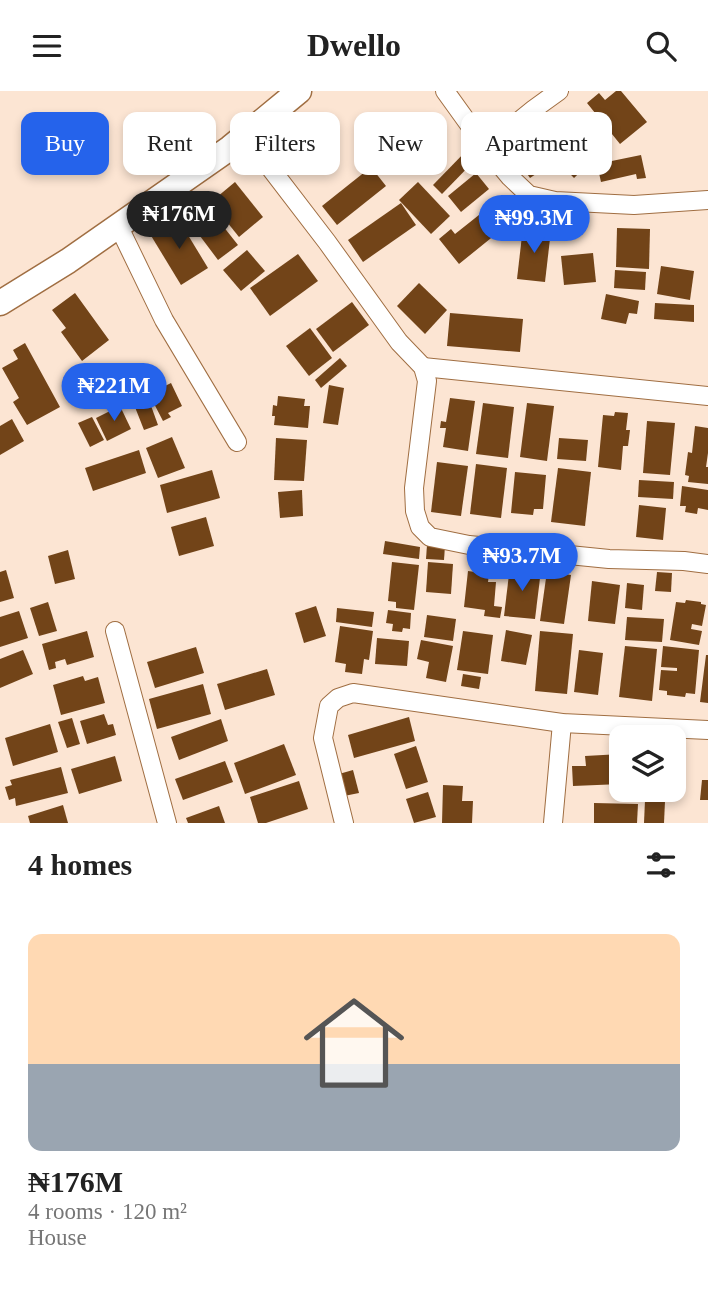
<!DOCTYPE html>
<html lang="en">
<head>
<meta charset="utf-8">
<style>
	body { margin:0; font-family:Georgia,serif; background:#f6f6f6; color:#222; height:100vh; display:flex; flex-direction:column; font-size:26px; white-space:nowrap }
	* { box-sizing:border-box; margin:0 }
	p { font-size:23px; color:#767676 }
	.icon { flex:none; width:38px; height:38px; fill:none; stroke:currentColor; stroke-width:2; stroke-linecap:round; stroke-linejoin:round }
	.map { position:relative; height:732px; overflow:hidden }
	.drawer { display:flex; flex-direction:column; background:#fff; flex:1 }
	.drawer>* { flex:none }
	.banner { position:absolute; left:21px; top:21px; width:667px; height:63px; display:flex; gap:14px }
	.fabs { position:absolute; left:609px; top:634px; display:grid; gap:14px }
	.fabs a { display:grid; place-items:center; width:77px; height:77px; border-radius:14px; background:#fff; box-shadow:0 4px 10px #0003; font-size:35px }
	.price { position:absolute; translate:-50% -60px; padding:0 16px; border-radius:24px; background:#2563eb; color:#fff; font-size:23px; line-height:46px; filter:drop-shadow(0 2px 4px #0008) }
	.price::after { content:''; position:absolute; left:50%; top:42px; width:21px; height:16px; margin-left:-10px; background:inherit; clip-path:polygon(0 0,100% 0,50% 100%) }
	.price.active { background:#222; color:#fff }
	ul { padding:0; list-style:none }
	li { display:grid; align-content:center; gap:14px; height:371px; padding:0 28px }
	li+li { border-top:2px solid #e0e0e0 }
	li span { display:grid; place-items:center; height:217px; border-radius:14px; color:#555 }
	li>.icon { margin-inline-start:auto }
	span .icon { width:126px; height:126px; fill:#fffc; stroke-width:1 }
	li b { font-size:30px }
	h2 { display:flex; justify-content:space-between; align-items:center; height:84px; padding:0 28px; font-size:30px }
	.pill { padding:0 24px; border-radius:14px; background:#fff; box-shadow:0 4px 10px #0003; font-size:24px; line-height:63px }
	.pill.active { background:#2563eb; color:#fff }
	header { display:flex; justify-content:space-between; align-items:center; height:91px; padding:0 28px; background:#fff; font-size:32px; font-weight:700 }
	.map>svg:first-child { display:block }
	.building { fill:#724418 }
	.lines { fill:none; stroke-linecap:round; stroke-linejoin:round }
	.street-casing { stroke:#a06e42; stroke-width:20 }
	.secondary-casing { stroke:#a06e42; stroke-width:27 }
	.street { stroke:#fff; stroke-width:18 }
	.secondary { stroke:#fff; stroke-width:24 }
</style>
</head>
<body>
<header><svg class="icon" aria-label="menu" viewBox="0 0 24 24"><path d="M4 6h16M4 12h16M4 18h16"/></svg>Dwello<svg class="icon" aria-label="search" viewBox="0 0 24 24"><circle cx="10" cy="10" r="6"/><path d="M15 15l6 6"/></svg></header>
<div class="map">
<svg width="708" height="732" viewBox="0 0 708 732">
	<rect width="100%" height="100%" fill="#fce5d3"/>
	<g class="building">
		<polygon points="616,0 621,0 647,31 620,53 587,12 599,2 605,9"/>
		<polygon points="539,27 549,37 533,53 523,42"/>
		<polygon points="561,36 572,48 578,43 598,64 574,87 542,54"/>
		<polygon points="521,47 542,79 530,87 508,55"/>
		<polygon points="469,57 478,66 442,103 433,94"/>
		<polygon points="641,64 646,87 637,88 636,83 601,91 597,73"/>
		<polygon points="371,76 386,95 337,134 322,115"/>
		<polygon points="476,82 489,98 461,121 448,105"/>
		<polygon points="235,91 263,126 239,146 211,111"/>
		<polygon points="418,91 450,125 431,143 399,109"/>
		<polygon points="195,101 213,129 199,138 180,110"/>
		<polygon points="401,112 416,134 363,171 348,149"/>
		<polygon points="484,120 494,133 500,128 506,135 459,173 439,148 451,138 455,143"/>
		<polygon points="177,126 208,177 181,194 150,143"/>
		<polygon points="219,130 238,154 218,169 200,145"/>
		<polygon points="523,136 551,139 545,191 517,188"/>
		<polygon points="617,137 650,138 649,178 616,176"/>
		<polygon points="247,159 265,180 241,200 223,179"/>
		<polygon points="593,162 596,191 564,194 561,165"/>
		<polygon points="298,163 318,190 270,225 250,197"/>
		<polygon points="661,175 694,180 690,209 657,203"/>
		<polygon points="615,179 646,181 645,199 614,197"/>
		<polygon points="419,192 447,219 425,243 397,215"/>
		<polygon points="75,202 109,249 82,270 61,241 66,237 52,219"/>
		<polygon points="606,203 639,210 637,223 629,222 626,233 601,228"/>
		<polygon points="352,211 369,234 333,261 316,238"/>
		<polygon points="655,212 694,214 694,231 654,228"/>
		<polygon points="450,222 523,228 520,261 447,255"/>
		<polygon points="310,237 332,267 309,285 286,255"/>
		<polygon points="25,252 60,316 27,334 13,311 19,307 2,277 18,268 13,259"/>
		<polygon points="340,267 347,275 321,297 315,289"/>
		<polygon points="171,292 182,315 168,322 171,326 163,330 149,303"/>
		<polygon points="329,294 344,297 338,334 323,332"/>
		<polygon points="146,301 158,334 144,339 131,306"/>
		<polygon points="278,305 305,308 304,315 310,315 308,337 274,334 275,325 272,325 273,314 277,315"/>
		<polygon points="450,307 475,310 468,360 443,356 446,337 440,337 441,330 446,331"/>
		<polygon points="483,312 514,316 508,367 476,363"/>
		<polygon points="527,312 554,315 547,370 520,366"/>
		<polygon points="120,315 131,338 107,350 96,327"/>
		<polygon points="615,321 628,322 626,339 630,339 628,355 623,355 621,379 598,376 603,324 614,325"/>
		<polygon points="92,326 104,349 90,356 78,332"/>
		<polygon points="12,328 24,350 0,364 0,335"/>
		<polygon points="647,330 675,332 670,384 643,382"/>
		<polygon points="695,335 708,337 708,362 706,376 708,376 708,393 688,391 689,385 685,384 688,361 692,362"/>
		<polygon points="172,346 185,377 158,387 146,357"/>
		<polygon points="276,347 307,349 304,390 274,389"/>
		<polygon points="559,347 588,349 586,370 557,368"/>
		<polygon points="139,359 146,382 93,400 85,377"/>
		<polygon points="437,371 468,375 461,425 431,421"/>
		<polygon points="476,373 507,377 501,427 470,423"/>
		<polygon points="558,377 591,381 585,435 551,431"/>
		<polygon points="212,379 220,407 167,422 160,394"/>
		<polygon points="515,381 546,384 543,418 534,418 533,424 511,422"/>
		<polygon points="639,389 674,391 673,408 638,406"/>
		<polygon points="682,395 708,399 708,419 698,417 697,423 685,421 686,415 680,415"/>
		<polygon points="302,399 303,425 280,427 278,401"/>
		<polygon points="639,414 666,417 663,449 636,446"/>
		<polygon points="206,426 214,455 179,465 171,436"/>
		<polygon points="385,450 420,456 419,468 383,463"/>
		<polygon points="427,454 445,455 444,469 426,468"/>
		<polygon points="68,459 75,488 55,493 48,465"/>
		<polygon points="392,471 419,474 414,519 396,517 396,511 388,510"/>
		<polygon points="428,471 453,473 451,503 426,501"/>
		<polygon points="510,475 541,479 535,528 504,525"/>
		<polygon points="6,479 14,507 0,511 0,481"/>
		<polygon points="468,480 489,483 488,491 496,491 494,515 502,516 500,527 484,525 485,519 464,516"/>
		<polygon points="547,480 571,484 564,533 540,530"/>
		<polygon points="657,481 672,482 671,501 655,500"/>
		<polygon points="592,490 620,494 615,533 588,530"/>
		<polygon points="627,492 644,494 642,519 625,517"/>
		<polygon points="686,509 701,511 701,513 706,514 702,535 692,533 691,538 702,540 699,554 670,549 676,511 685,512"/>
		<polygon points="48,511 57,540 39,545 30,517"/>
		<polygon points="316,515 326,545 304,552 295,522"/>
		<polygon points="337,517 374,521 372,536 336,531"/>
		<polygon points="388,519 411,522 410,538 403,537 402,541 392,540 393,533 386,532"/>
		<polygon points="19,520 28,547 0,556 0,526"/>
		<polygon points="427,524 456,528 453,550 424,546"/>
		<polygon points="627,526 664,528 662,551 625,549"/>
		<polygon points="340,535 373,540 369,569 364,568 362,583 345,581 346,573 335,571"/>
		<polygon points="506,539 532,544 526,574 501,570"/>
		<polygon points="87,540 94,566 67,574 65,568 55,571 56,577 49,579 42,553"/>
		<polygon points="463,540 493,544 488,583 457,579"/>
		<polygon points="540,540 573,543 567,603 535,600"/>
		<polygon points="377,547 409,550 407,575 375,573"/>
		<polygon points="421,549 453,555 446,591 426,587 429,571 417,568"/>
		<polygon points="625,555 657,558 652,610 619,606"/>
		<polygon points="663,555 699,559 695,603 686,602 685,606 667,604 667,600 659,599 661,579 677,580 677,577 661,576"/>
		<polygon points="196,556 204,582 155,597 147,571"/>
		<polygon points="23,559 33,583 0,597 0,568"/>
		<polygon points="579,559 603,562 598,604 574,601"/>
		<polygon points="706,564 708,564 708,612 700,611"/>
		<polygon points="267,578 275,604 225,619 217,593"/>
		<polygon points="463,583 481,586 479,598 461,595"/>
		<polygon points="83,585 85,590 98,586 105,612 61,624 53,594"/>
		<polygon points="203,593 211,623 157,638 149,608"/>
		<polygon points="104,623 108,634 113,633 116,644 87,653 80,630"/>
		<polygon points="409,626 415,650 354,667 348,644"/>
		<polygon points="72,627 80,653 67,657 58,631"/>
		<polygon points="221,628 228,650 179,669 171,646"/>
		<polygon points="50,633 58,661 13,675 5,647"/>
		<polygon points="284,653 296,684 245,703 234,672"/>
		<polygon points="416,655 428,691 406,698 394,663"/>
		<polygon points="621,663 621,693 573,695 572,675 586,675 585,665"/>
		<polygon points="115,665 122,690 79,703 71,678"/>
		<polygon points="225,670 233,691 183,709 175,688"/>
		<polygon points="61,676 68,702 16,715 15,707 9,709 5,696 12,694 10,689"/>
		<polygon points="353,679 359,702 344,705 339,683"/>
		<polygon points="702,689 708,689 708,709 700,709"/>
		<polygon points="299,690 308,718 266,732 258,732 250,706"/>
		<polygon points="443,694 463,695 462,710 473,710 472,732 442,732"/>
		<polygon points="428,701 436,726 414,732 406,708"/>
		<polygon points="645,709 665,710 664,732 644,732"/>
		<polygon points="594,712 638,713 637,732 594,732"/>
		<polygon points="63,714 68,732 30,732 28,725"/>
		<polygon points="219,715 225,732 188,732 186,727"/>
	</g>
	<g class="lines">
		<defs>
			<g id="street">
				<polyline points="445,0 486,57 510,86 529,104 555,110 634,114 708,109"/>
				<polyline points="245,44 327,151 399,251 423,276 427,290 414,397 415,420 420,436 430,446 469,454 609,468 684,470 708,473"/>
				<polyline points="486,57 534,18 559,0"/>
				<polyline points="118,134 164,229 237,351"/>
				<polyline points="423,276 708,305"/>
				<polyline points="115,540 167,732"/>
				<polyline points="344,732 323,647 329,615 338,607 353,602 562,632 708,639"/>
				<polyline points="553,732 562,632"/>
			</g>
			<polyline id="secondary" points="0,212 68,170 230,57 299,0"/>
		</defs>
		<use href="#street" class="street-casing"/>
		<use href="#secondary" class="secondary-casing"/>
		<use href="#street" class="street"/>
		<use href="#secondary" class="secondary"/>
	</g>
</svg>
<div class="fabs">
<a><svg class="icon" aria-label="layers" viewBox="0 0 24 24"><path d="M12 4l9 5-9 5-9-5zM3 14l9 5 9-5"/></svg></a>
</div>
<b class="price active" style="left:179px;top:160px">₦176M</b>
<b class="price" style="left:534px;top:164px">₦99.3M</b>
<b class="price" style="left:114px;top:332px">₦221M</b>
<b class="price" style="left:522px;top:502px">₦93.7M</b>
<div class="banner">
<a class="pill active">Buy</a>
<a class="pill">Rent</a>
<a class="pill">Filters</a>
<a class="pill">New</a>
<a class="pill">Apartment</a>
</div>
</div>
<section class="drawer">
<h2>4 homes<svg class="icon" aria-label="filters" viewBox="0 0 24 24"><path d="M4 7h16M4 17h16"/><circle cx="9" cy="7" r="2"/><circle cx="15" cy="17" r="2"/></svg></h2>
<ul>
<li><span style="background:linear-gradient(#ffd9b3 60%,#9aa5b1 0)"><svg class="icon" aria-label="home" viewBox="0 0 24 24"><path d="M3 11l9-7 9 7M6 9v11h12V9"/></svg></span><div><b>₦176M</b><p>4 rooms · 120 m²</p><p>House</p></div></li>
</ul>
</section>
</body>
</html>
